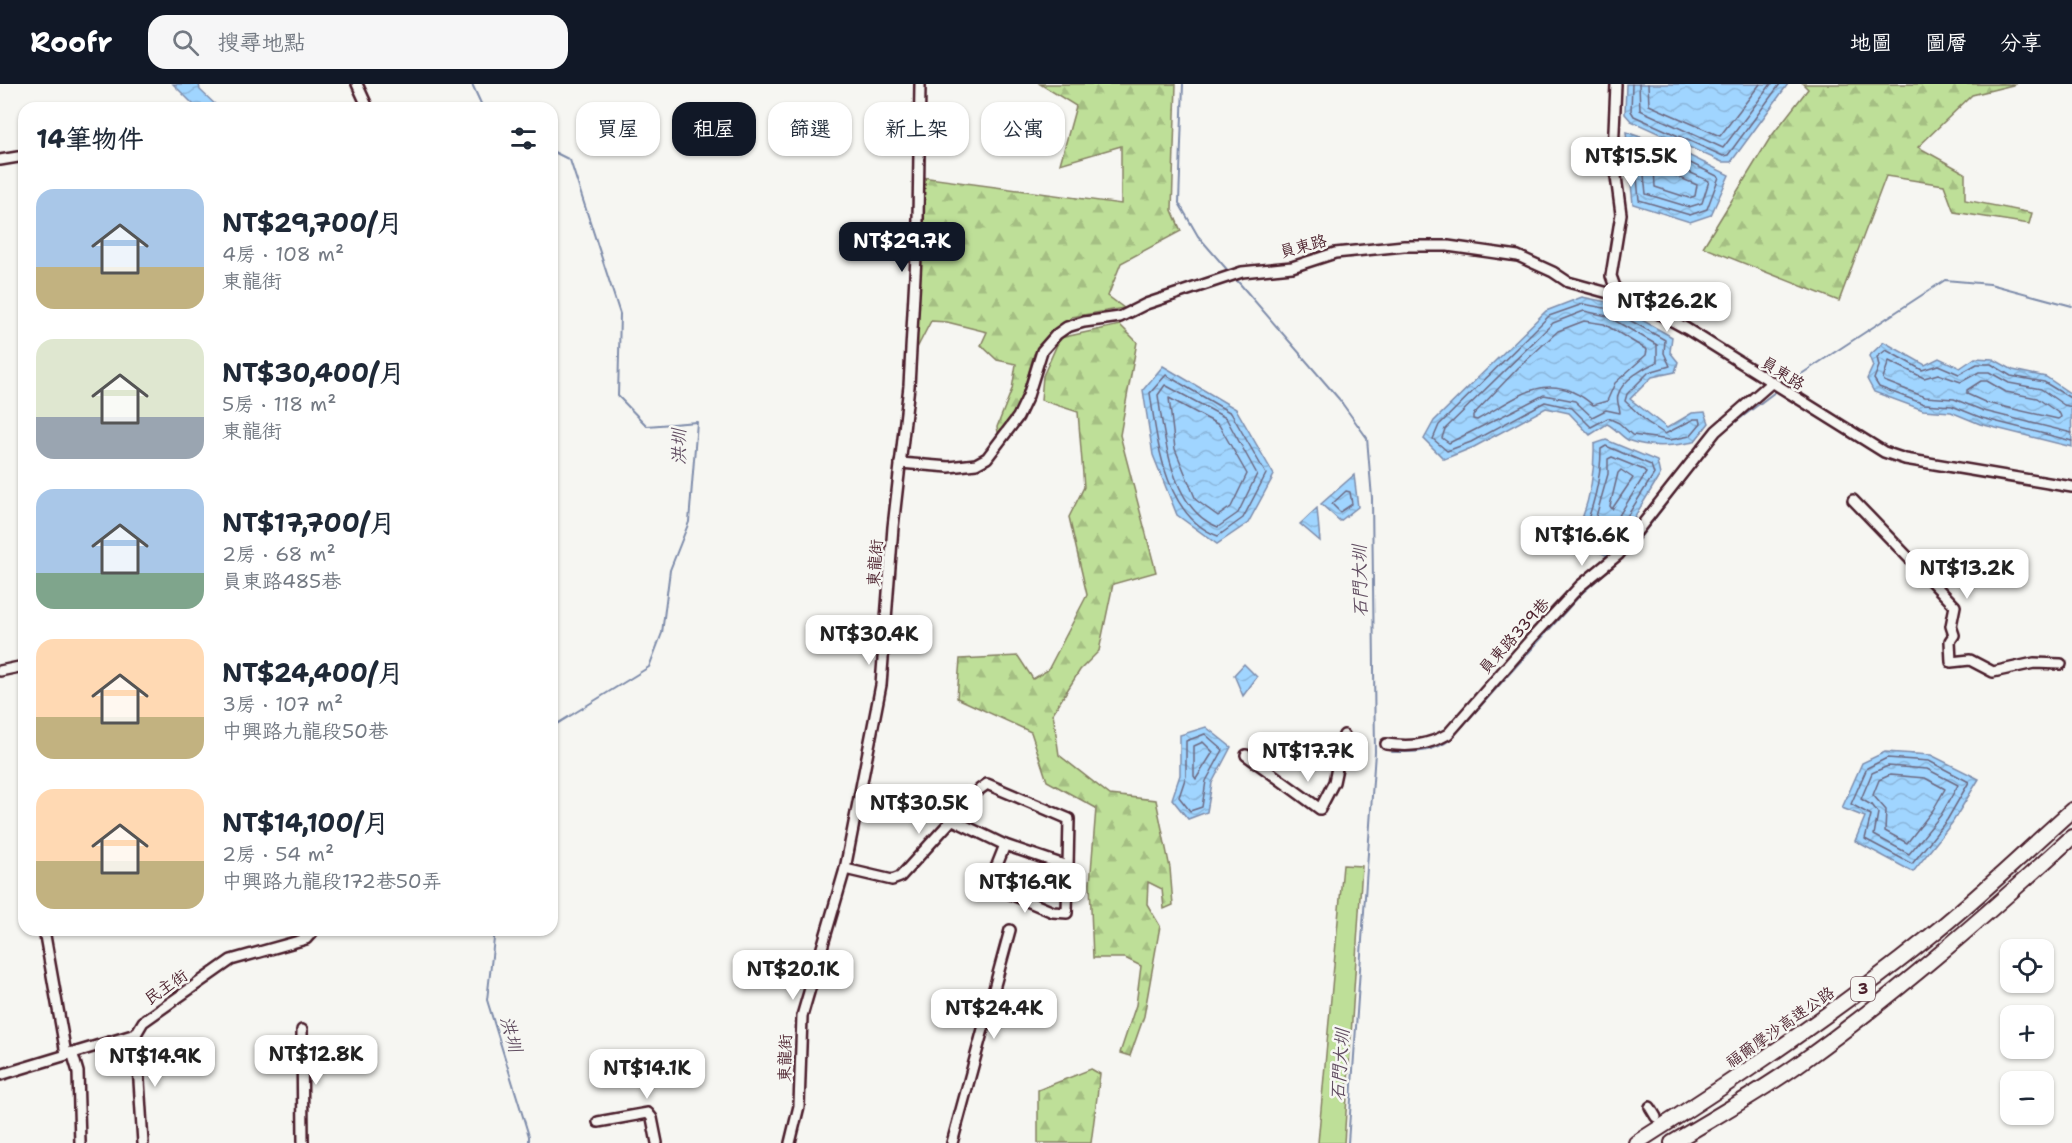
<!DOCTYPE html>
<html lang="zh-TW">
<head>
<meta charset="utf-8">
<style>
	body { margin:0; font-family:"Shantell Sans","LXGW WenKai TC",sans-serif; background:#f6f6f7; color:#1f2937; height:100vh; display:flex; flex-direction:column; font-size:22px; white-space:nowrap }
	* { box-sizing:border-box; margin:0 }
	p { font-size:20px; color:#747a83 }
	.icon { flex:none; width:33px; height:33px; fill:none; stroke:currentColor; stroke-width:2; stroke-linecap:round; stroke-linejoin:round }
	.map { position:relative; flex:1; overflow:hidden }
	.panel { position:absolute; left:18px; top:18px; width:540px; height:834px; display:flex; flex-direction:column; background:#fff; border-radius:18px; box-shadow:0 2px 4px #0004 }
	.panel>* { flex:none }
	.hud { position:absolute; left:576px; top:18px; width:570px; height:54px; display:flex; gap:12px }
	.buttons { position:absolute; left:2000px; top:855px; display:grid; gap:12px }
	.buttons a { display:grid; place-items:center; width:54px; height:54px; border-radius:12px; background:#fff; box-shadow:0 2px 4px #0004; font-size:30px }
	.price { position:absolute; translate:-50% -51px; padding:0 14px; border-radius:12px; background:#fff; color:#222; font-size:20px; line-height:39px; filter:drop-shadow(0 2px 3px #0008) }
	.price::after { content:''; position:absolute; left:50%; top:36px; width:18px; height:14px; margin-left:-9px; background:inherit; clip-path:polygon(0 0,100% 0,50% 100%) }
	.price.selected { background:#111827; color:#fff }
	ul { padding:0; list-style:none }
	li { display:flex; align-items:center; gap:18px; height:150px; padding:0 18px }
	li span { display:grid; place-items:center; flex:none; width:168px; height:120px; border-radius:18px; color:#555 }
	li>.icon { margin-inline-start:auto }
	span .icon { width:72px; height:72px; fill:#fffc; stroke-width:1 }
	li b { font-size:26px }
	h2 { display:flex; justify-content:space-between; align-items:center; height:72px; padding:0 18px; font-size:26px }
	.tag { padding:0 21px; border-radius:18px; background:#fff; box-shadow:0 2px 4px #0004; font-size:21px; line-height:54px }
	.tag.selected { background:#111827; color:#fff }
	header { display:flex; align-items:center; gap:36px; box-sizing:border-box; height:84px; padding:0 30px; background:#111827; color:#fff }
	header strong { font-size:28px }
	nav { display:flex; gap:33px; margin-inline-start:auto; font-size:21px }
	.search { width:420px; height:54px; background:#f6f6f7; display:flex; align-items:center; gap:15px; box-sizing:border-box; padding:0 21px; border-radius:18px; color:#747a83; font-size:22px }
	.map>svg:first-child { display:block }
	.forest { fill:url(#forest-firs); stroke:#847f62; stroke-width:1.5 }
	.green { fill:#bedf98; stroke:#847f62; stroke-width:1.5 }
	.water { fill:url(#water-waves); stroke:#7e8caa; stroke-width:1.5 }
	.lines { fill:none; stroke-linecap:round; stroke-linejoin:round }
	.shore { stroke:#6c6880; stroke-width:1.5 }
	.stream { stroke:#7e8caa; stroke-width:2 }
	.minor-casing { stroke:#4a1f2b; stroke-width:14 }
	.highway-casing { stroke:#4a1f2b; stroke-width:18 }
	.minor { stroke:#f6f6f2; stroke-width:9 }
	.highway { stroke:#f6f6f2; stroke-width:14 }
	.labels { text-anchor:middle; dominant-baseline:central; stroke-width:5; stroke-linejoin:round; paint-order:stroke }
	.shield { fill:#f6f6f2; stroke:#7e6067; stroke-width:1.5 }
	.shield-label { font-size:15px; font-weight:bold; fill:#4a1f2b }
	.street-label { font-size:16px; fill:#4a1f2b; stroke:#f6f6f2 }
	.water-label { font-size:18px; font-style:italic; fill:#604c60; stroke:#f6f6f2 }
</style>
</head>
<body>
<header>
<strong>Roofr</strong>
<div class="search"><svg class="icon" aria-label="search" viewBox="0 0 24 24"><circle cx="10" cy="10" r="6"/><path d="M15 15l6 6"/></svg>搜尋地點</div>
<nav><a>地圖</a><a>圖層</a><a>分享</a></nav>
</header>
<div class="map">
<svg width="2072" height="1059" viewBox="0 0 2072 1059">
	<defs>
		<pattern id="forest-firs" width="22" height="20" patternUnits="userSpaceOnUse" patternTransform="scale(1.5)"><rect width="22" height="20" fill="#bedf98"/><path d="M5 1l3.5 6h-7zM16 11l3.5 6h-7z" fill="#a5bf83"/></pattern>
		<pattern id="water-waves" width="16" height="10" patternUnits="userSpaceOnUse" patternTransform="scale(1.5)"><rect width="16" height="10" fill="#a0d5ff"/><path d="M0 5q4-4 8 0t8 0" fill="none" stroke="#8bb6db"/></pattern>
	</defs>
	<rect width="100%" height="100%" fill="#f6f6f2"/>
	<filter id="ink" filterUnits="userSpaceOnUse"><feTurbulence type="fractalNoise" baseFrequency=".0167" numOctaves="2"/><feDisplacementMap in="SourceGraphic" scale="12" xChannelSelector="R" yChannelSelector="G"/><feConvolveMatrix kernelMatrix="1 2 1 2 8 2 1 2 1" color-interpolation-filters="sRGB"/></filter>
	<g filter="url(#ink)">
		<g class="forest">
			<polygon points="1040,0 1176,0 1172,126 1181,147 1121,179 1108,212 1124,224 1072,233 1034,270 1019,322 999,353 997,343 1012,305 1016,280 997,276 981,261 987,248 947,238 931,237 915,268 922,93 1121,120 1121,62 1060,80 1076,22"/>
			<polygon points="1803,0 2017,0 1972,11 1918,63 1965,89 1965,116 2032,129 2029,140 1954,128 1944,101 1886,92 1839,217 1703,163 1770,54 1808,5"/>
			<polygon points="1120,241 1137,258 1120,351 1156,488 1113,500 1099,567 1080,586 1053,629 1059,671 1110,711 1156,716 1170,784 1173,821 1164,825 1162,805 1148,798 1147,820 1160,842 1144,932 1130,972 1120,969 1136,921 1141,882 1125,874 1093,874 1090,800 1096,724 1047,697 1031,648 957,614 960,575 1018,572 1033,595 1048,586 1087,511 1069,433 1084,403 1078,328 1041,316 1043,292 1060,254"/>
			<polygon points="1091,985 1100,990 1091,1059 1038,1059 1038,1006"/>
		</g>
		<polygon class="green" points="1343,781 1362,782 1344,1059 1318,1059"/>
		<g class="water">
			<polygon points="173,0 199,0 200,6 219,24 197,24"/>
			<polygon points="1626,0 1788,0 1731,78 1722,78 1631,37 1625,30"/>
			<polygon points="1626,48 1678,66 1729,91 1711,131 1690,138 1633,120"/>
			<path d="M1582,213L1612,219L1672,253L1670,268L1678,278L1675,288L1652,293L1630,315L1667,344L1692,329L1705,328L1709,339L1694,358C1674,362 1650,364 1630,357C1622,354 1616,344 1607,340L1590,351L1569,329L1546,324L1474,363L1444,375L1424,355L1434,337L1546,227Z"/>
			<polygon points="1884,258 1925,281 1939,274 1960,284 1975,274 1993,275 2013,286 2046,293 2071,310 2072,363 1980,340 1951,328 1923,326 1874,308 1867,295 1873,282 1869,272"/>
			<polygon points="1163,282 1236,325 1274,391 1248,439 1217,460 1177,431 1153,371 1143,306"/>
			<path d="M1606,356L1657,377L1660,391L1610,473L1573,456C1588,425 1595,394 1594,360Z"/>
			<polygon points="1354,391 1358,423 1340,437 1321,420"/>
			<polygon points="1317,424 1320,457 1300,440"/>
			<polygon points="1244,580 1257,593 1243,612 1234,591"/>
			<polygon points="1206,643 1231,663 1212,699 1207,728 1188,735 1172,715 1180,691 1180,651"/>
			<polygon points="1885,668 1931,671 1979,695 1952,739 1913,788 1855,757 1865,733 1842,724 1862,679"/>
		</g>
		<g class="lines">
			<g class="shore">
				<polyline points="1632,0 1631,27 1634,32 1723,72 1728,71 1780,0"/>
				<polyline points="1639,0 1640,26 1723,64 1771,0"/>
				<polyline points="1648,0 1649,21 1720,52 1760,0"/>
				<polygon points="1638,58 1676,72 1719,93 1707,125 1690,131 1639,116 1634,61"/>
				<polygon points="1646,69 1709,97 1702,119 1689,123 1646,110 1642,72"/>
				<polygon points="1654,83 1697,101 1695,112 1689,114 1655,103"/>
				<polygon points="1583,220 1610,225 1665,256 1664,269 1670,282 1649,288 1627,310 1625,317 1647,338 1665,350 1694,335 1700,335 1701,339 1690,352 1670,356 1632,351 1619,339 1608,334 1591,343 1572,324 1545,318 1471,358 1447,367 1433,355 1439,341 1549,232"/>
				<path d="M1584,227L1607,232L1657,261V278C1645,283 1622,296 1618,311C1616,318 1620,323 1620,329L1606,326L1592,333L1575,317L1544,311L1449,359L1442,354L1445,345L1553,239Z"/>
				<path d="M1584,237L1604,240L1647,266L1646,271L1615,299L1607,317L1593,321C1549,283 1519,313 1477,336L1473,335V331L1518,284L1558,247Z"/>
				<path d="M1166,291L1231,329L1266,390L1243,434L1218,452C1165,433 1157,357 1150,309Z"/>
				<polygon points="1981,297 1987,297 2006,308 2037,314 2060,330 2061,333 2058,335 1987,319 1967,310 1967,306"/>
				<path d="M1165,301L1226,334L1257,390L1238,429L1218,443C1172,426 1164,354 1158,311Z"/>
				<polygon points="1169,314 1219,341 1247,390 1231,423 1218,432 1196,416 1175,365"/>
				<polyline points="2072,315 2044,298 2011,292 1991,280 1977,280 1959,290 1938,281 1922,286 1886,266 1877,273 1879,282 1874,295 1879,303 1924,320 1952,322 1982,334 2072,357"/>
				<polyline points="2072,323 2064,321 2041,305 2009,299 1989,288 1979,288 1961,298 1938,290 1924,294 1889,277 1883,294 1884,297 1925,313 1954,315 1984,327 2072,349"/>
				<path d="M1606,362L1651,381L1654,390L1607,464L1582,452C1593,423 1601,396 1601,365Z"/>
				<polygon points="1612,373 1644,386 1646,389 1604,455 1592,447 1608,390 1608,375"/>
				<polygon points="1621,386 1633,394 1612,425 1610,422 1618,389"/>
				<polygon points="1346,407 1350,408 1352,420 1340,428 1332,420"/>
				<polygon points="1205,650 1223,666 1206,697 1202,723 1190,727 1179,713 1186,692 1186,657"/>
				<polygon points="1203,658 1213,668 1196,695 1194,692 1194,662"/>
				<polygon points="1887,674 1929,677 1969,698 1947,736 1912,780 1865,755 1871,731 1851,720 1867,684"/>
				<polygon points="1888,682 1927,685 1958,701 1941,731 1909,770 1874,751 1878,729 1873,722 1861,715 1872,689"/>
				<polygon points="1890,691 1925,694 1945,705 1933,726 1907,759 1885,747 1886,726 1873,711 1879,696"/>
			</g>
			<g class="stream">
				<polyline points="472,0 483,24"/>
				<polyline points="1183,0 1179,119 1198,152 1230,189"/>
				<polyline points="552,67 570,76 620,230 618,312 647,342 697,338 689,438 670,486 662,549 649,583 552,643"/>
				<polyline points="1234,193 1339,315 1367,354 1372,414 1375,668 1348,1059"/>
				<polyline points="1783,302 1945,196 1990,200 2072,222"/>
				<path d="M1392,668C1414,668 1433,669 1451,655L1581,510L1628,469L1721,349L1779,305"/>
				<polyline points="495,846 487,916 529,1052 529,1059"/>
			</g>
			<defs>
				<g id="minor">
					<polyline points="357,0 368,24"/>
					<polyline points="1616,0 1613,70 1621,130 1611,192 1618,211"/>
					<polyline points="0,76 24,72"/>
					<polyline points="900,379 949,383 976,380 987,374 1018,333 1028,312 1042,267 1057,250 1067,243 1084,238 1120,233 1146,220 1242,188 1292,183 1335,169 1404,162 1448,162 1518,172 1553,188 1568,198 1634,216 1687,245 1884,368 1905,375 2072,403"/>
					<polyline points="1853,416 1955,522 1951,542 1954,551 1950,557 1951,578 1970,576 1993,588 2034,579 2061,580"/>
					<polyline points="0,587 24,582"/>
					<path d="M1386,660C1409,663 1427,662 1448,650L1531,555L1580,502L1619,470L1716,347L1771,299"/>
					<polyline points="1246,671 1320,725 1334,698 1344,651"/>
					<polyline points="951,735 1005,761 1067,782"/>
					<polyline points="845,785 892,796 900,793 980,705 987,700 1069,735 1067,829 1053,828 989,801 1005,761"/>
					<polyline points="44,846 66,970"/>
					<polyline points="302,946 303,1059"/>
					<polyline points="136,950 143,1059"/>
					<polyline points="72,968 78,988 80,1059"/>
					<polyline points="0,991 136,950 143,938 231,876 306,855 314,846"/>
					<polyline points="1650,1023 1656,1033"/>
					<polyline points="598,1038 648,1029 652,1034 657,1059"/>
					<polyline points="790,1059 799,1022 802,932 845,785 881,601 893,443 909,302 918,136 920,0"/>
					<polyline points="952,1059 1010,846"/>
				</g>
				<g id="highway">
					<path d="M1636,1059C1737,995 1836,928 1929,853C1979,813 2025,768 2072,726"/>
					<path d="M1672,1059C1716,1032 1762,1007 1803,977C1899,908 1985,832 2072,753"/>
				</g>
			</defs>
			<use href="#minor" class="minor-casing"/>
			<use href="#highway" class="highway-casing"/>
			<use href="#minor" class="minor"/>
			<use href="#highway" class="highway"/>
		</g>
	</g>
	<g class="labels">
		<rect class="shield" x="1851" y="893" width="24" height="24" rx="4.5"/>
		<g class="shield-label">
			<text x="1863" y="905">3</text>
		</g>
		<g class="street-label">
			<text transform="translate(1303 162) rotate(-15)">員東路</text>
			<text transform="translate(1783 289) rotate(32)">員東路</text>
			<text transform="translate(875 479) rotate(-86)">東龍街</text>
			<text transform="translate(1514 552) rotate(-48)">員東路339巷</text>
			<text transform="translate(166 903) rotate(-35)">民主街</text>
			<text transform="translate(1780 943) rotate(-35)">福爾摩沙高速公路</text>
			<text transform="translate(785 974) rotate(-89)">東龍街</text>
		</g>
		<g class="water-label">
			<text transform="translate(679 363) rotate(-90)">洪圳</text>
			<text transform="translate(1360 497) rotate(-91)">石門大圳</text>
			<text transform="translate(511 950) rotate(74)">洪圳</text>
			<text transform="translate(1340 981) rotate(-86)">石門大圳</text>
		</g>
	</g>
</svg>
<div class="buttons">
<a><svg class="icon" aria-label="locate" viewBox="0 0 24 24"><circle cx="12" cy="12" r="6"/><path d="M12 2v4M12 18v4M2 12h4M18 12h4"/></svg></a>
<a>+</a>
<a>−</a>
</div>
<b class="price" style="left:1631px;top:104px">NT$15.5K</b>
<b class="price selected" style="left:902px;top:189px">NT$29.7K</b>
<b class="price" style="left:1667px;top:249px">NT$26.2K</b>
<b class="price" style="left:1582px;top:483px">NT$16.6K</b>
<b class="price" style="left:1967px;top:516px">NT$13.2K</b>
<b class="price" style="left:869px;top:582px">NT$30.4K</b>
<b class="price" style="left:1308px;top:699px">NT$17.7K</b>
<b class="price" style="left:919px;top:751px">NT$30.5K</b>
<b class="price" style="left:1025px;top:830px">NT$16.9K</b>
<b class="price" style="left:793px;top:917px">NT$20.1K</b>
<b class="price" style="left:994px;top:956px">NT$24.4K</b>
<b class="price" style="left:316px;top:1002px">NT$12.8K</b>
<b class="price" style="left:155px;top:1004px">NT$14.9K</b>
<b class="price" style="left:647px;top:1016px">NT$14.1K</b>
<div class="hud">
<a class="tag">買屋</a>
<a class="tag selected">租屋</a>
<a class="tag">篩選</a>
<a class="tag">新上架</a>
<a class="tag">公寓</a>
</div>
<section class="panel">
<h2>14筆物件<svg class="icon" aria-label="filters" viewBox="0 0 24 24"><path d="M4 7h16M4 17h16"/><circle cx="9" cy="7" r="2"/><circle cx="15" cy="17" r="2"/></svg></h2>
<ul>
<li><span style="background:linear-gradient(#a9c7e8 65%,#c2b280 0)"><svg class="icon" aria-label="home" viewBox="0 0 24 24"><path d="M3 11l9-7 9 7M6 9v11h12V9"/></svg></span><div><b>NT$29,700/月</b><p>4房 · 108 m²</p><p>東龍街</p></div></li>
<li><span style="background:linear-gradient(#dfe7d0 65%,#9aa5b1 0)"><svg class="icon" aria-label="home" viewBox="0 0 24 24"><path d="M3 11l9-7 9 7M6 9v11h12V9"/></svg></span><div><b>NT$30,400/月</b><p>5房 · 118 m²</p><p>東龍街</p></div></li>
<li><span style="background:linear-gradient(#a9c7e8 70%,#7fa58c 0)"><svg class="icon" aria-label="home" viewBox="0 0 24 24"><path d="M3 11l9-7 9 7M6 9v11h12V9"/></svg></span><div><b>NT$17,700/月</b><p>2房 · 68 m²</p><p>員東路485巷</p></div></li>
<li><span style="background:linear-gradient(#ffd9b3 65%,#c2b280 0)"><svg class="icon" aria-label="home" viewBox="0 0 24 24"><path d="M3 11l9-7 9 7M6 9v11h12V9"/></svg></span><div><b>NT$24,400/月</b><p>3房 · 107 m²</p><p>中興路九龍段50巷</p></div></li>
<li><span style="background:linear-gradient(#ffd9b3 60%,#c2b280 0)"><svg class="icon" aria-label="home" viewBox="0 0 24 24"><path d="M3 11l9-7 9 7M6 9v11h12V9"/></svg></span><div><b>NT$14,100/月</b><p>2房 · 54 m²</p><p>中興路九龍段172巷50弄</p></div></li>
</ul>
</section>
</div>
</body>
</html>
